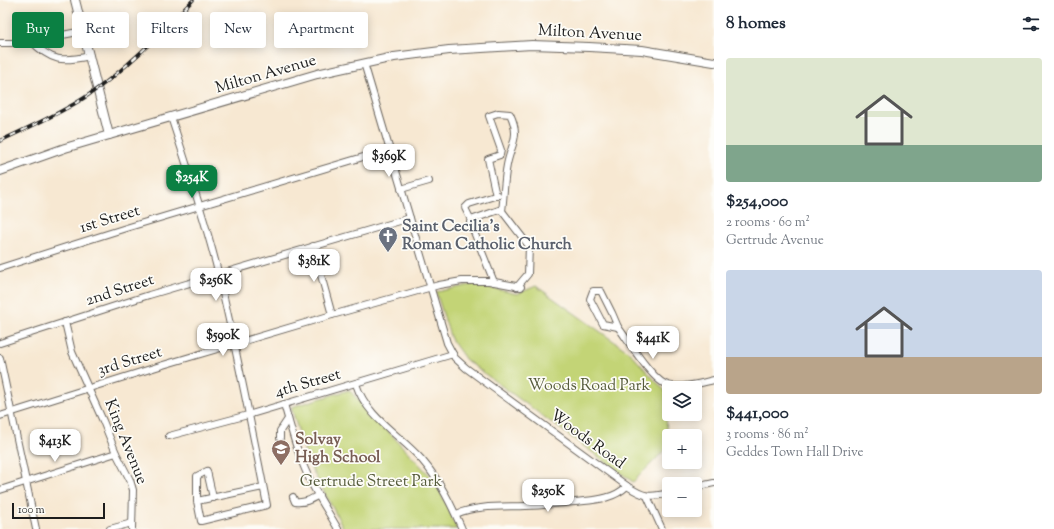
<!DOCTYPE html>
<html lang="en">
<head>
<meta charset="utf-8">
<style>
	body { margin:0; font-family:"Sorts Mill Goudy",serif; background:#f6f6f7; color:#1f2937; height:100vh; display:flex; flex-direction:column; font-size:15px; white-space:nowrap }
	* { box-sizing:border-box; margin:0 }
	p { font-size:13px; color:#747a83 }
	.icon { flex:none; width:22px; height:22px; fill:none; stroke:currentColor; stroke-width:2; stroke-linecap:round; stroke-linejoin:round }
	.map { position:relative; flex:1; overflow:hidden }
	.drawer { display:flex; flex-direction:column; background:#fff; width:340px }
	.drawer>* { flex:none }
	.guide { position:absolute; left:12px; top:12px; width:380px; height:36px; display:flex; gap:8px }
	.controls { position:absolute; left:662px; top:381px; display:grid; gap:8px }
	.controls a { display:grid; place-items:center; width:40px; height:40px; border-radius:4px; background:#fff; box-shadow:0 2px 10px #0003; font-size:20px }
	.scale { position:absolute; left:12px; bottom:10px; width:93px; box-sizing:border-box; padding-left:4px; border:2px solid #1c1c1c; border-top:0; font-size:11px; line-height:14px; white-space:nowrap; color:#1c1c1c; -webkit-text-stroke:3px #fdfcf7; paint-order:stroke }
	.price { position:absolute; translate:-50% -34px; padding:0 9px; border-radius:8px; background:#fff; color:#222; font-size:13px; line-height:26px; filter:drop-shadow(0 1px 2px #0008) }
	.price::after { content:''; position:absolute; left:50%; top:24px; width:12px; height:9px; margin-left:-6px; background:inherit; clip-path:polygon(0 0,100% 0,50% 100%) }
	.price.active { background:#0b8043; color:#fff }
	ul { padding:0; list-style:none }
	li { display:grid; align-content:center; gap:8px; height:212px; padding:0 12px }
	li span { display:grid; place-items:center; height:124px; border-radius:4px; color:#555 }
	li>.icon { margin-inline-start:auto }
	span .icon { width:72px; height:72px; fill:#fffc; stroke-width:1 }
	li b { font-size:17px }
	h2 { display:flex; justify-content:space-between; align-items:center; height:48px; padding:0 12px; font-size:17px }
	.tag { padding:0 14px; border-radius:4px; background:#fff; box-shadow:0 2px 10px #0003; font-size:14px; line-height:36px }
	.tag.active { background:#0b8043; color:#fff }
	main { display:flex; flex:1; min-height:0 }
	.map>svg:first-child { display:block }
	.green { fill:#c3d476; stroke:#707849 }
	.lines { fill:none; stroke-linecap:round; stroke-linejoin:round }
	.minor-casing { stroke:#69635c; stroke-width:8 }
	.major-casing { stroke:#69635c; stroke-width:10 }
	.minor { stroke:#fff; stroke-width:6 }
	.major { stroke:#fff; stroke-width:8 }
	.rail-casing { stroke:#1c1c1c; stroke-width:3.5 }
	.rail { stroke:#fdfcf7; stroke-width:2; stroke-dasharray:6; stroke-linecap:butt }
	.labels { text-anchor:middle; dominant-baseline:central; stroke-width:3.5; stroke-linejoin:round; paint-order:stroke }
	.street-label { font-size:16px; fill:#1c1c1c; stroke:#fdfcf7 }
	.worship-label { font-size:16px; font-weight:bold; fill:#5b616d; stroke:#fdfcf7; text-anchor:start }
	.park-label { font-size:16px; fill:#565c3c; stroke:#fdfcf7 }
	.education-label { font-size:16px; font-weight:bold; fill:#785e54; stroke:#fdfcf7; text-anchor:start }
</style>
</head>
<body>
<main>
<div class="map">
<svg width="714" height="529" viewBox="0 0 714 529">
	<rect width="100%" height="100%" fill="#fdfcf7"/>
	<filter id="ink" filterUnits="userSpaceOnUse"><feTurbulence type="fractalNoise" baseFrequency=".025" numOctaves="2"/><feDisplacementMap in="SourceGraphic" scale="8" xChannelSelector="R" yChannelSelector="G"/><feConvolveMatrix kernelMatrix="1 2 1 2 8 2 1 2 1" color-interpolation-filters="sRGB"/></filter>
	<filter id="wash" filterUnits="userSpaceOnUse"><feTurbulence type="fractalNoise" baseFrequency=".012" numOctaves="4" result="noise"/><feDisplacementMap in="SourceGraphic" scale="16" xChannelSelector="R" yChannelSelector="G"/><feGaussianBlur stdDeviation="0.9" result="paint"/><feColorMatrix in="noise" values="0 0 0 0 0 0 0 0 0 0 0 0 0 0 0 0 0 1.4 0 .05"/><feComposite in="paint" operator="in"/></filter>
	<g filter="url(#wash)">
		<rect width="100%" height="100%" fill="#f7e8d2"/>
		<g class="green">
			<polygon points="475,284 517,294 536,286 629,352 666,392 667,448 633,482 466,360 451,339 436,292"/>
			<polygon points="349,390 436,482 457,529 344,529 308,462 291,407"/>
		</g>
	</g>
	<g filter="url(#ink)">
		<g class="lines">
			<defs>
				<g id="minor">
					<path d="M31,41C52,62 62,62 90,56"/>
					<polyline points="0,43 21,43 83,31"/>
					<path d="M364,63L447,343L455,358L466,368L627,486C644,497 649,498 669,493"/>
					<path d="M171,117C188,169 206,222 219,276C237,352 252,429 267,505L201,521L197,501L263,487"/>
					<polyline points="401,189 429,181"/>
					<path d="M496,196L488,159L500,155L501,150L489,116L498,113L510,114C521,137 511,144 507,165C504,180 504,196 502,211"/>
					<polyline points="471,220 465,208 469,204 498,195"/>
					<polyline points="313,246 332,315"/>
					<polyline points="0,268 126,228 390,149"/>
					<polyline points="494,282 470,222 471,220 499,210 502,211 529,246 528,274 517,287"/>
					<polygon points="593,291 601,291 612,313 618,327 603,324 590,299"/>
					<polyline points="65,322 72,352 103,421 116,453 130,480 133,490 132,529"/>
					<path d="M618,327C628,340 653,382 668,385C682,389 700,383 714,380"/>
					<polyline points="0,343 149,295 410,218"/>
					<polyline points="0,358 36,529"/>
					<path d="M356,384C367,418 399,434 422,460C440,481 451,504 462,529"/>
					<path d="M284,404C292,432 299,460 313,486C321,501 330,515 338,529"/>
					<polyline points="0,416 163,365 332,315 439,285 462,281 489,281 521,287"/>
					<polyline points="169,436 248,415 453,354"/>
					<polyline points="280,438 280,431 288,419"/>
					<polyline points="695,487 714,483"/>
					<polyline points="0,490 116,453"/>
					<polyline points="647,496 662,529"/>
					<path d="M293,497L295,502C305,503 310,500 319,495"/>
					<polyline points="197,501 197,476 207,471 213,498"/>
					<path d="M456,514C478,505 503,507 526,506C542,506 559,503 575,502C594,500 613,500 627,486"/>
					<polyline points="110,529 132,523"/>
				</g>
				<g id="major">
					<polyline points="75,0 109,135"/>
					<polyline points="0,171 65,148 317,74 394,57 449,50 532,45 589,47 642,50 714,62"/>
				</g>
			</defs>
			<use href="#minor" class="minor-casing"/>
			<use href="#major" class="major-casing"/>
			<use href="#minor" class="minor"/>
			<use href="#major" class="major"/>
			<defs>
				<path id="rail" d="M0,141C29,127 60,114 87,96C127,69 160,34 193,0"/>
			</defs>
			<use href="#rail" class="rail-casing"/>
			<use href="#rail" class="rail"/>
		</g>
	</g>
	<defs>
		<symbol id="church-pin" viewBox="-11 -11 22 30"><path d="M0 17L-7.5 6A9.5 9.5 0 1 1 7.5 6Z" fill="#6b7280" stroke="#fdfcf7"/><path d="M-1.2-6h2.4v3.5h3.3v2.4h-3.3V6h-2.4V-.1h-3.3v-2.4h3.3Z" fill="#fff"/></symbol>
		<symbol id="school-pin" viewBox="-11 -11 22 30"><path d="M0 17L-7.5 6A9.5 9.5 0 1 1 7.5 6Z" fill="#8d6e63" stroke="#fdfcf7"/><path d="M0-5L7-2L0 1L-7-2ZM-4 1L0 2.5L4 1V4Q0 6-4 4Z" fill="#fff"/></symbol>
	</defs>
	<g fill-rule="evenodd">
		<use href="#church-pin" x="377" y="225" width="22" height="30"/>
		<use href="#school-pin" x="270" y="438" width="22" height="30"/>
	</g>
	<g class="labels">
		<g class="street-label">
			<text transform="translate(590 34) rotate(3)">Milton Avenue</text>
			<text transform="translate(266 75) rotate(-16)">Milton Avenue</text>
			<text transform="translate(110 220) rotate(-17)">1st Street</text>
			<text transform="translate(120 291) rotate(-18)">2nd Street</text>
			<text transform="translate(130 362) rotate(-17)">3rd Street</text>
			<text transform="translate(308 384) rotate(-16)">4th Street</text>
			<text transform="translate(587 440) rotate(36)">Woods Road</text>
			<text transform="translate(125 442) rotate(68)">King Avenue</text>
		</g>
		<g class="worship-label">
			<text x="402" y="227">Saint Cecilia's<tspan x="402" dy="18">Roman Catholic Church</tspan></text>
		</g>
		<g class="park-label">
			<text x="589" y="386">Woods Road Park</text>
			<text x="371" y="482">Gertrude Street Park</text>
		</g>
		<g class="education-label">
			<text x="295" y="440">Solvay<tspan x="295" dy="18">High School</tspan></text>
		</g>
	</g>
</svg>
<div class="controls">
<a><svg class="icon" aria-label="layers" viewBox="0 0 24 24"><path d="M12 4l9 5-9 5-9-5zM3 14l9 5 9-5"/></svg></a>
<a>+</a>
<a>−</a>
</div>
<div class="scale">100 m</div>
<b class="price" style="left:389px;top:178px">$369K</b>
<b class="price active" style="left:192px;top:199px">$254K</b>
<b class="price" style="left:314px;top:283px">$381K</b>
<b class="price" style="left:216px;top:302px">$256K</b>
<b class="price" style="left:223px;top:357px">$590K</b>
<b class="price" style="left:653px;top:360px">$441K</b>
<b class="price" style="left:55px;top:463px">$413K</b>
<b class="price" style="left:548px;top:513px">$250K</b>
<div class="guide">
<a class="tag active">Buy</a>
<a class="tag">Rent</a>
<a class="tag">Filters</a>
<a class="tag">New</a>
<a class="tag">Apartment</a>
</div>
</div>
<section class="drawer">
<h2>8 homes<svg class="icon" aria-label="filters" viewBox="0 0 24 24"><path d="M4 7h16M4 17h16"/><circle cx="9" cy="7" r="2"/><circle cx="15" cy="17" r="2"/></svg></h2>
<ul>
<li><span style="background:linear-gradient(#dfe7d0 70%,#7fa58c 0)"><svg class="icon" aria-label="home" viewBox="0 0 24 24"><path d="M3 11l9-7 9 7M6 9v11h12V9"/></svg></span><div><b>$254,000</b><p>2 rooms · 60 m²</p><p>Gertrude Avenue</p></div></li>
<li><span style="background:linear-gradient(#c9d6e8 70%,#b9a48a 0)"><svg class="icon" aria-label="home" viewBox="0 0 24 24"><path d="M3 11l9-7 9 7M6 9v11h12V9"/></svg></span><div><b>$441,000</b><p>3 rooms · 86 m²</p><p>Geddes Town Hall Drive</p></div></li>
</ul>
</section>
</main>
</body>
</html>
